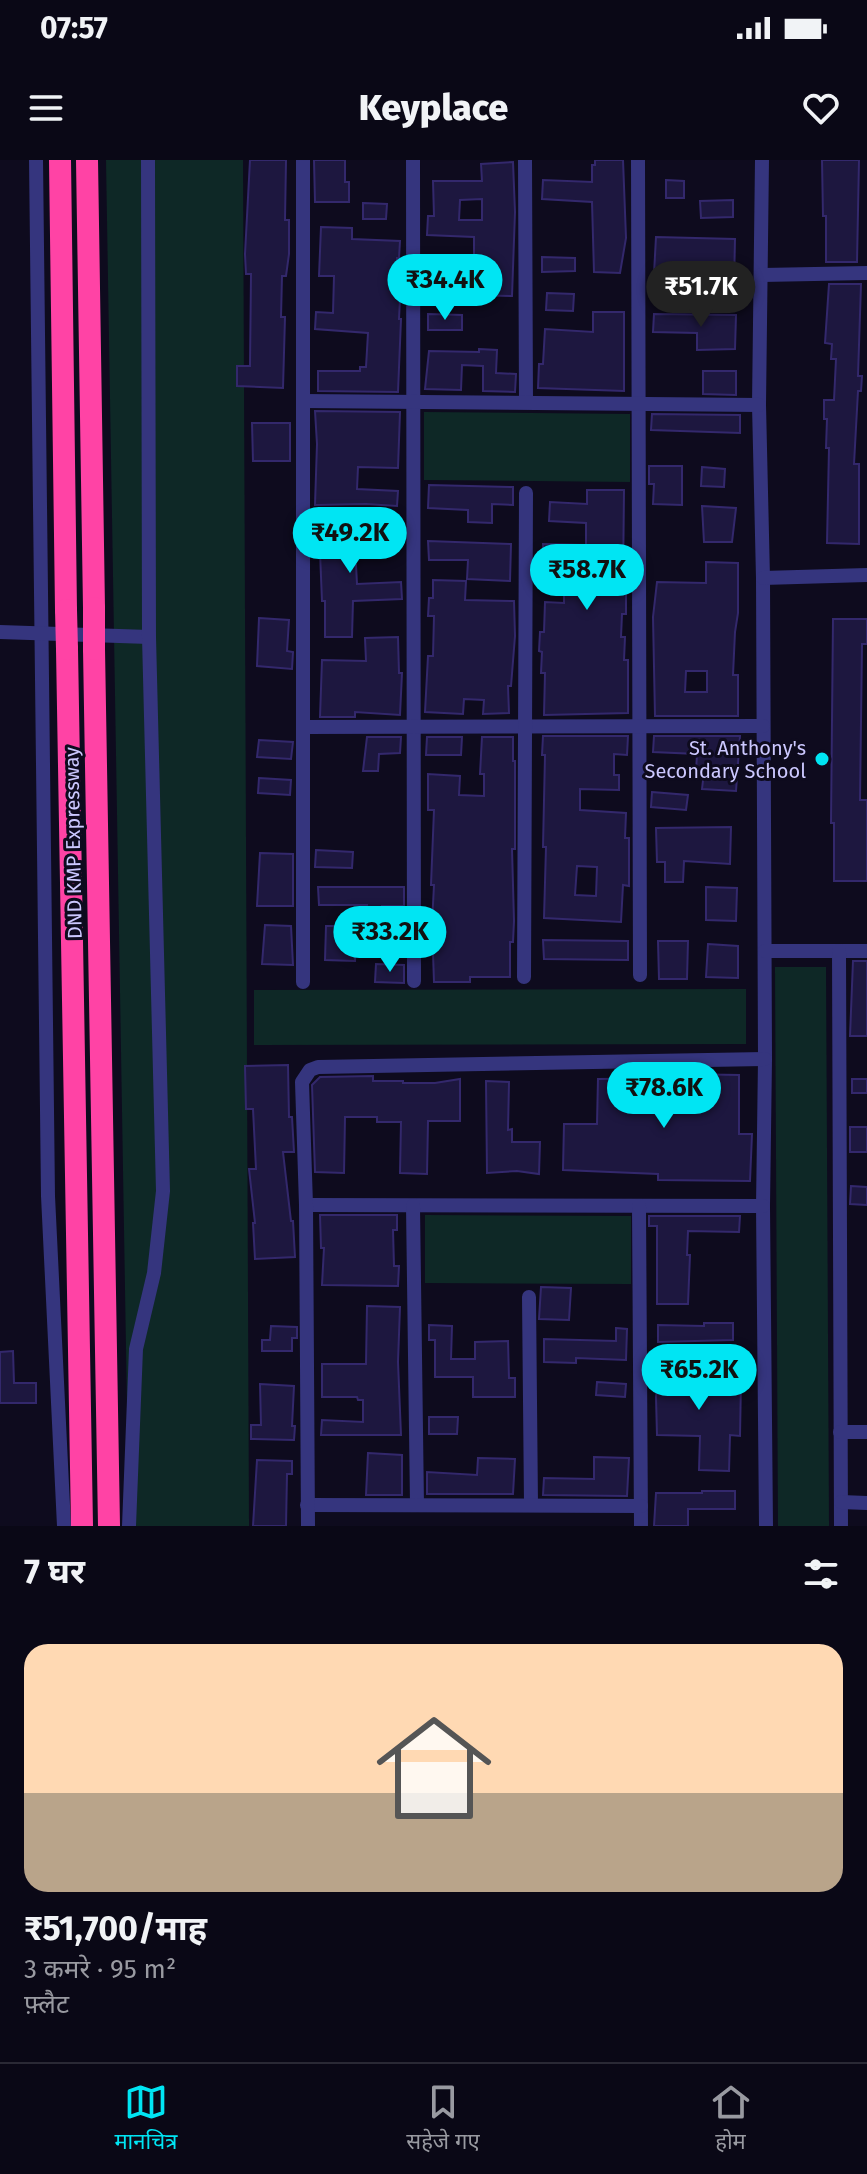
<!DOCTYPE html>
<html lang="hi">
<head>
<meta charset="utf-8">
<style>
	body { margin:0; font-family:"Fira Sans","Noto Sans Devanagari",sans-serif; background:#13111f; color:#f1f3f6; height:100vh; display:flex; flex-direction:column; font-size:30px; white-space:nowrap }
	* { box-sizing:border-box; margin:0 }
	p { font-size:26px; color:#999aa1 }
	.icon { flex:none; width:44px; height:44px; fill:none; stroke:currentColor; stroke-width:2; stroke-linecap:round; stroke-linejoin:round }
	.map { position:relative; height:1366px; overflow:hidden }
	.drawer { display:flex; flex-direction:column; background:#0a0816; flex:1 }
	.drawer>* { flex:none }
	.price { position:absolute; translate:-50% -68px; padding:0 18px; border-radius:28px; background:#00e5f3; color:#111; font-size:26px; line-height:52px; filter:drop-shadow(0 2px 4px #0008) }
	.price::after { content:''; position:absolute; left:50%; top:48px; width:24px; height:18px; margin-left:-12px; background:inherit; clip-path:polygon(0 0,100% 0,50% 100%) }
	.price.current { background:#222; color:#fff }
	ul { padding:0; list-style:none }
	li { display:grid; align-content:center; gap:16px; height:424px; padding:0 24px }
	li span { display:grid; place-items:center; height:248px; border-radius:24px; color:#555 }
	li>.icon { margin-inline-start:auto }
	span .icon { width:144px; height:144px; fill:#fffc; stroke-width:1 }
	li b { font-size:34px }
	h2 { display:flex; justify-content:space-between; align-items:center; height:96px; padding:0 24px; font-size:34px }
	.status { display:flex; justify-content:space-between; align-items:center; height:56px; padding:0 40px; background:#0a0816; direction:ltr }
	.status svg { height:22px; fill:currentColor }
	header { display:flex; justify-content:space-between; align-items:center; height:104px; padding:0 24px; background:#0a0816; font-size:36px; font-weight:800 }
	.dock { display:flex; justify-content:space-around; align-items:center; height:112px; border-top:2px solid #2a2935; background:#0a0816; font-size:22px; color:#999aa1 }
	.dock a { display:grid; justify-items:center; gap:4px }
	.dock .current { color:#00e5f3 }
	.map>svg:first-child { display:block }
	.green { fill:#0e2826 }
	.building { fill:#1d173f; stroke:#33286c; stroke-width:2; fill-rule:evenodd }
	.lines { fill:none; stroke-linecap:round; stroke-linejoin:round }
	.minor { stroke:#35357e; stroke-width:14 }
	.highway { stroke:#ff43a5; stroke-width:22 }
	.highway-bridge { stroke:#ff43a5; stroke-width:22 }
	.poi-dot { fill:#00e5f3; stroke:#0e0b1e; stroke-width:3 }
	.labels { text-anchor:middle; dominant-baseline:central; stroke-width:6; stroke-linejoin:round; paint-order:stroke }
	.poi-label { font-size:20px; fill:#ccc8ff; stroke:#0e0b1e; text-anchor:end }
	.street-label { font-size:20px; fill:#ccc8ff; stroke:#0e0b1e }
</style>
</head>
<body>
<div class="status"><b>07:57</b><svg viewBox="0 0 49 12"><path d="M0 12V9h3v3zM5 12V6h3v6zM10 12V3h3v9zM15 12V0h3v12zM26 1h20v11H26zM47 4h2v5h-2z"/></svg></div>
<header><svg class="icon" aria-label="menu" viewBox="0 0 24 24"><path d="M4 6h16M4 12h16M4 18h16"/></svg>Keyplace<svg class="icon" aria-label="heart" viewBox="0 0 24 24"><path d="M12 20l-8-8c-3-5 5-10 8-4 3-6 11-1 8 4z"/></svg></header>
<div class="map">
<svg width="867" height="1366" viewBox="0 0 867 1366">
	<rect width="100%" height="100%" fill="#0e0b1e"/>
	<g class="green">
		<polygon points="106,0 243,0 249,1366 129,1366"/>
		<polygon points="424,252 630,254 630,322 424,320"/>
		<polygon points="775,807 826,807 829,1366 778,1366"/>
		<polygon points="746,829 746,884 254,885 254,830"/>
		<polygon points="425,1055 631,1056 631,1124 425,1123"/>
	</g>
	<g class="building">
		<polygon points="250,0 286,0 285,60 289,60 289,94 286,116 282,116 281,157 285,157 283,228 237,226 237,206 250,206 251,114 246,114 245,94"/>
		<polygon points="314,0 345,0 345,22 349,22 349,42 315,42"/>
		<polygon points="595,0 623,0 626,78 620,113 594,112 592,42 542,39 543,20 592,22 592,5 595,5"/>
		<polygon points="822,0 859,0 857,102 826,102 826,56 823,56"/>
		<path d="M513,2L515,52L512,136L431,134L432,97L474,98V77L427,75L428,56H434L433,21H482L481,4ZM482,39V60H459L460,40Z"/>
		<polygon points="666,20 684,21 684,38 666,38"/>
		<polygon points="733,40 733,57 701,58 700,41"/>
		<polygon points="363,43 387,44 386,59 363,59"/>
		<polygon points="321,67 352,68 352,79 400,81 399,98 397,98 397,139 400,139 399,159 401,159 398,232 318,231 318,211 360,211 360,207 366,207 368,173 315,169 316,152 333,153 334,116 319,116"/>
		<polygon points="656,77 735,79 734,124 738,124 737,138 653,132"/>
		<polygon points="542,97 575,98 575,111 542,112"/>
		<polygon points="829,124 861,124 858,216 862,216 861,231 858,231 854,304 859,304 859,384 827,383 829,288 826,288 827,259 824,259 824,240 834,240 836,199 831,199 832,184 825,183"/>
		<polygon points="547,133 574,134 573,151 546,150"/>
		<polygon points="593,152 624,152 624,231 538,228 539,204 543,204 545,169 593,172"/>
		<polygon points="428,154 462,155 462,170 428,170"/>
		<polygon points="654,154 736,155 735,189 697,190 697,173 653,172"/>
		<polygon points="479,189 497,190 496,213 516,214 515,232 483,231 483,206 462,205 461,230 425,229 429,191 479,192"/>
		<polygon points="703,211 736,211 736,235 703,234"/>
		<polygon points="315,251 400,252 398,308 358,307 357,329 398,331 397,346 366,344 315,345 317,284"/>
		<polygon points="652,254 740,255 740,273 651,270"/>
		<polygon points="252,263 290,263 290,301 253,301"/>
		<polygon points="649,306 682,306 682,345 653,344 654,324 649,324"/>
		<polygon points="702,307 725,309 724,327 701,326"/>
		<polygon points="429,325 513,327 513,345 492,344 492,363 468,362 468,350 428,348"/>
		<polygon points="587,330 624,330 623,424 626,424 626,454 622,454 621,477 625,477 624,500 628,500 628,553 544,555 545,513 541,513 542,492 539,491 540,472 544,472 545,442 564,443 564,424 545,423 543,384 586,385 586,363 549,361 550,342 587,344"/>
		<polygon points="702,346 736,348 732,382 704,382"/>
		<polygon points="400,366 401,381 351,383 351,405 356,405 357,424 401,422 402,439 353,441 352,477 325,477 325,441 322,441 319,368"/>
		<polygon points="428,381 511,384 510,421 467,419 468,400 429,400"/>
		<path d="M706,402L738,403V453L735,472L733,515H738V556H655L653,457L657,422L706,423ZM686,511H707V532H685Z"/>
		<polygon points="433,420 466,421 465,440 514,441 515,476 511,526 508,526 509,553 483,554 484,540 464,539 463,554 425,552 428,496 433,496 434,456 428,456 429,438 433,438"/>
		<polygon points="259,458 289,460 287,491 293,492 292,509 257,506"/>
		<polygon points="833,459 867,459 867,484 862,484 860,640 867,640 867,721 834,721 834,663 831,663"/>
		<polygon points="398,477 399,513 402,513 400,555 355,552 355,557 320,557 322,500 366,501 365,478"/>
		<path d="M543,576H628L627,595L614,594V615H619V630L580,629V650L626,653L625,678H629V726L623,725L621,762L544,758L546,687H543L545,595H542ZM577,706L597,707L596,736L575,735Z"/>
		<polygon points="654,576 740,576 736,631 702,629 704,612 696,612 697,594 653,592"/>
		<polygon points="367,577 401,577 400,593 379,594 378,611 363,611"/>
		<polygon points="427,577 462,577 461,595 426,595"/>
		<polygon points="482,577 513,577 513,601 515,601 515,689 512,689 514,761 513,782 510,782 510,817 470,817 470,822 434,822 432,764 434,725 431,725 434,650 428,650 428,614 460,616 459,635 484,636 484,614 480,614"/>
		<polygon points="259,580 293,582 291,599 257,597"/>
		<polygon points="259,618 291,620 290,635 258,633"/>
		<polygon points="652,632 688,635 686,650 651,647"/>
		<polygon points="731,667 730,704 684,701 683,722 665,722 665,702 657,702 656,668"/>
		<polygon points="316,690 353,692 352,708 315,707"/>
		<polygon points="260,693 293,694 293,746 257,746"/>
		<polygon points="318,727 404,727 404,746 382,746 381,782 356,781 355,801 325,800 326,766 366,766 367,745 319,745"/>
		<polygon points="706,727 737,728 736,761 706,760"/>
		<polygon points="265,765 291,766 293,805 262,804"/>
		<polygon points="543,780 628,781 628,800 544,799"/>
		<polygon points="658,781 688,781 687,819 659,819"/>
		<polygon points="708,784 738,786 738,818 706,817"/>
		<polygon points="853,801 867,801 867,876 850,876"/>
		<polygon points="376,804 404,805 404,823 375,822"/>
		<polygon points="288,905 289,957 292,957 294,992 283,992 291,1061 293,1061 295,1097 255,1099 253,1063 255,1063 249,1009 256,1009 253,949 246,949 245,906"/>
		<polygon points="679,914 739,915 739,974 752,974 750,1021 658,1020 658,1014 563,1010 564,964 597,964 598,919 679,918"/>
		<polygon points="373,916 373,921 403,921 403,923 435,923 460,919 460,961 428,961 427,1014 400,1013 401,962 377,962 377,957 345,957 344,1013 315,1012 312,925 320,917"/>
		<rect x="852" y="919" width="15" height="14"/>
		<polygon points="486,921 509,922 508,970 512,969 512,982 540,982 539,1014 517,1011 487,1013"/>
		<rect x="850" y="967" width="17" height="25"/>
		<polygon points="851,1026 867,1027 867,1045 850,1044"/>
		<polygon points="320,1055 397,1055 397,1070 393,1070 394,1106 399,1106 398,1126 322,1125 324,1088 321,1088"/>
		<polygon points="649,1056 740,1056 739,1072 688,1071 687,1095 690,1095 688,1144 657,1144 657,1066 649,1066"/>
		<polygon points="541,1127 571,1128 569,1160 539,1159"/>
		<polygon points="367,1146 400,1147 398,1202 401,1275 321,1275 322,1260 363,1262 363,1240 358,1240 357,1237 322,1237 322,1204 366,1204"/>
		<polygon points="704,1163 733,1163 733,1180 658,1182 658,1165 704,1166"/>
		<polygon points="429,1165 452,1166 451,1199 475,1199 475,1182 508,1181 509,1218 515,1218 515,1237 473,1237 473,1217 435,1217 435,1180 429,1180"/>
		<polygon points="271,1166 297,1167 297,1178 292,1178 292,1191 262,1191 262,1180 270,1180"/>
		<polygon points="616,1168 627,1169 626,1200 576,1198 576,1203 544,1202 544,1179 616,1181"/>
		<polygon points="13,1191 14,1223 36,1223 36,1243 0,1243 0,1192"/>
		<polygon points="659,1205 694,1205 693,1218 741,1220 740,1276 730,1275 729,1311 699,1310 700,1276 657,1275 656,1237"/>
		<polygon points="597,1222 626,1224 625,1237 596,1235"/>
		<polygon points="260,1224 294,1226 292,1266 295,1266 294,1280 251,1279 251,1265 261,1265"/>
		<polygon points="429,1257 458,1257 457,1274 429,1274"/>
		<polygon points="368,1293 402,1295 402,1335 366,1335"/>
		<polygon points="594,1297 629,1298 627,1336 543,1335 544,1318 594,1319"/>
		<polygon points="478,1298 515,1299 513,1334 427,1334 427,1312 477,1315"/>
		<polygon points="257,1300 292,1301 292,1314 287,1314 286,1366 253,1366"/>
		<polygon points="702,1331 735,1331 735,1349 688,1349 688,1366 654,1366 656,1333 702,1333"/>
	</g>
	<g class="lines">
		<g class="minor">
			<polyline points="36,0 48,1036 64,1366"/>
			<polyline points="413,0 414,821"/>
			<polyline points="525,0 526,242"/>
			<polyline points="638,0 640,815"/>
			<polyline points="762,0 759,245 763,418 765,899 763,1046 766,1366"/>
			<polyline points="761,115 867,113"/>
			<polyline points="303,241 759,245"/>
			<polyline points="763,418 867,415"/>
			<polyline points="0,472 149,477"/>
			<polyline points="303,567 763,566"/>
			<polyline points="765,791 867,791"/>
			<polyline points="839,791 841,1366"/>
			<polyline points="524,817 526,333"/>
			<polyline points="303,822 303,0"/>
			<polyline points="306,1045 763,1046"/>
			<polyline points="413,1046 417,1345"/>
			<polyline points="639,1046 641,1366"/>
			<polyline points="529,1137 531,1345"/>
			<polyline points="840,1272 867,1272"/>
			<polyline points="841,1342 867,1343"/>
			<polyline points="307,1345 641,1346"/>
			<polyline points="129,1366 136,1189 154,1113 163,1031 149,477 148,0"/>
			<polyline points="308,1366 306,1045 302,922 310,910 318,907 765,899"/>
		</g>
		<g class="highway">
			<polyline points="60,0 66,450"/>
			<polyline points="87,0 94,448"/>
			<polyline points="67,489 82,1366"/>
			<polyline points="94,489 109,1366"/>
		</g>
		<g class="highway-bridge">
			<polyline points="94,448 94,489"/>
			<polyline points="66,450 67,489"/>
		</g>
	</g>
	<circle class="poi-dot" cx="822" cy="599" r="8"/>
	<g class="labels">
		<g class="poi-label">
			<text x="806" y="588">St. Anthony's<tspan x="806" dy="23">Secondary School</tspan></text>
		</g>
		<g class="street-label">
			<text transform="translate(73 683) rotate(-91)">DND KMP Expressway</text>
		</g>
	</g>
</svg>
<b class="price" style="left:445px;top:162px">₹34.4K</b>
<b class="price current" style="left:701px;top:169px">₹51.7K</b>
<b class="price" style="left:350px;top:415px">₹49.2K</b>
<b class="price" style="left:587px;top:452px">₹58.7K</b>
<b class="price" style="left:390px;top:814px">₹33.2K</b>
<b class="price" style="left:664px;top:970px">₹78.6K</b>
<b class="price" style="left:699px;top:1252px">₹65.2K</b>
</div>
<section class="drawer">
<h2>7 घर<svg class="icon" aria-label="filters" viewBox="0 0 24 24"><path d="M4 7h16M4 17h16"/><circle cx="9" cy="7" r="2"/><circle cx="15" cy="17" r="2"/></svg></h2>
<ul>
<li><span style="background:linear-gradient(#ffd9b3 60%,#b9a48a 0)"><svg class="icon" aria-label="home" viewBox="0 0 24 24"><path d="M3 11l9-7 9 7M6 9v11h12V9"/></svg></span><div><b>₹51,700/माह</b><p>3 कमरे · 95 m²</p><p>फ़्लैट</p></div></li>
</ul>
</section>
<nav class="dock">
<a class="current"><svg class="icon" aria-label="map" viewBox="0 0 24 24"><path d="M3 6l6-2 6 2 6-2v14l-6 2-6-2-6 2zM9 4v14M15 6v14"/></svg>मानचित्र</a>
<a><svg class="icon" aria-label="saved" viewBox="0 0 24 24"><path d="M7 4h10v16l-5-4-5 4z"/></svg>सहेजे गए</a>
<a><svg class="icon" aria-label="home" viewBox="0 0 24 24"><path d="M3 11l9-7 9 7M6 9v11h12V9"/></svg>होम</a>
</nav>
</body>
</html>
